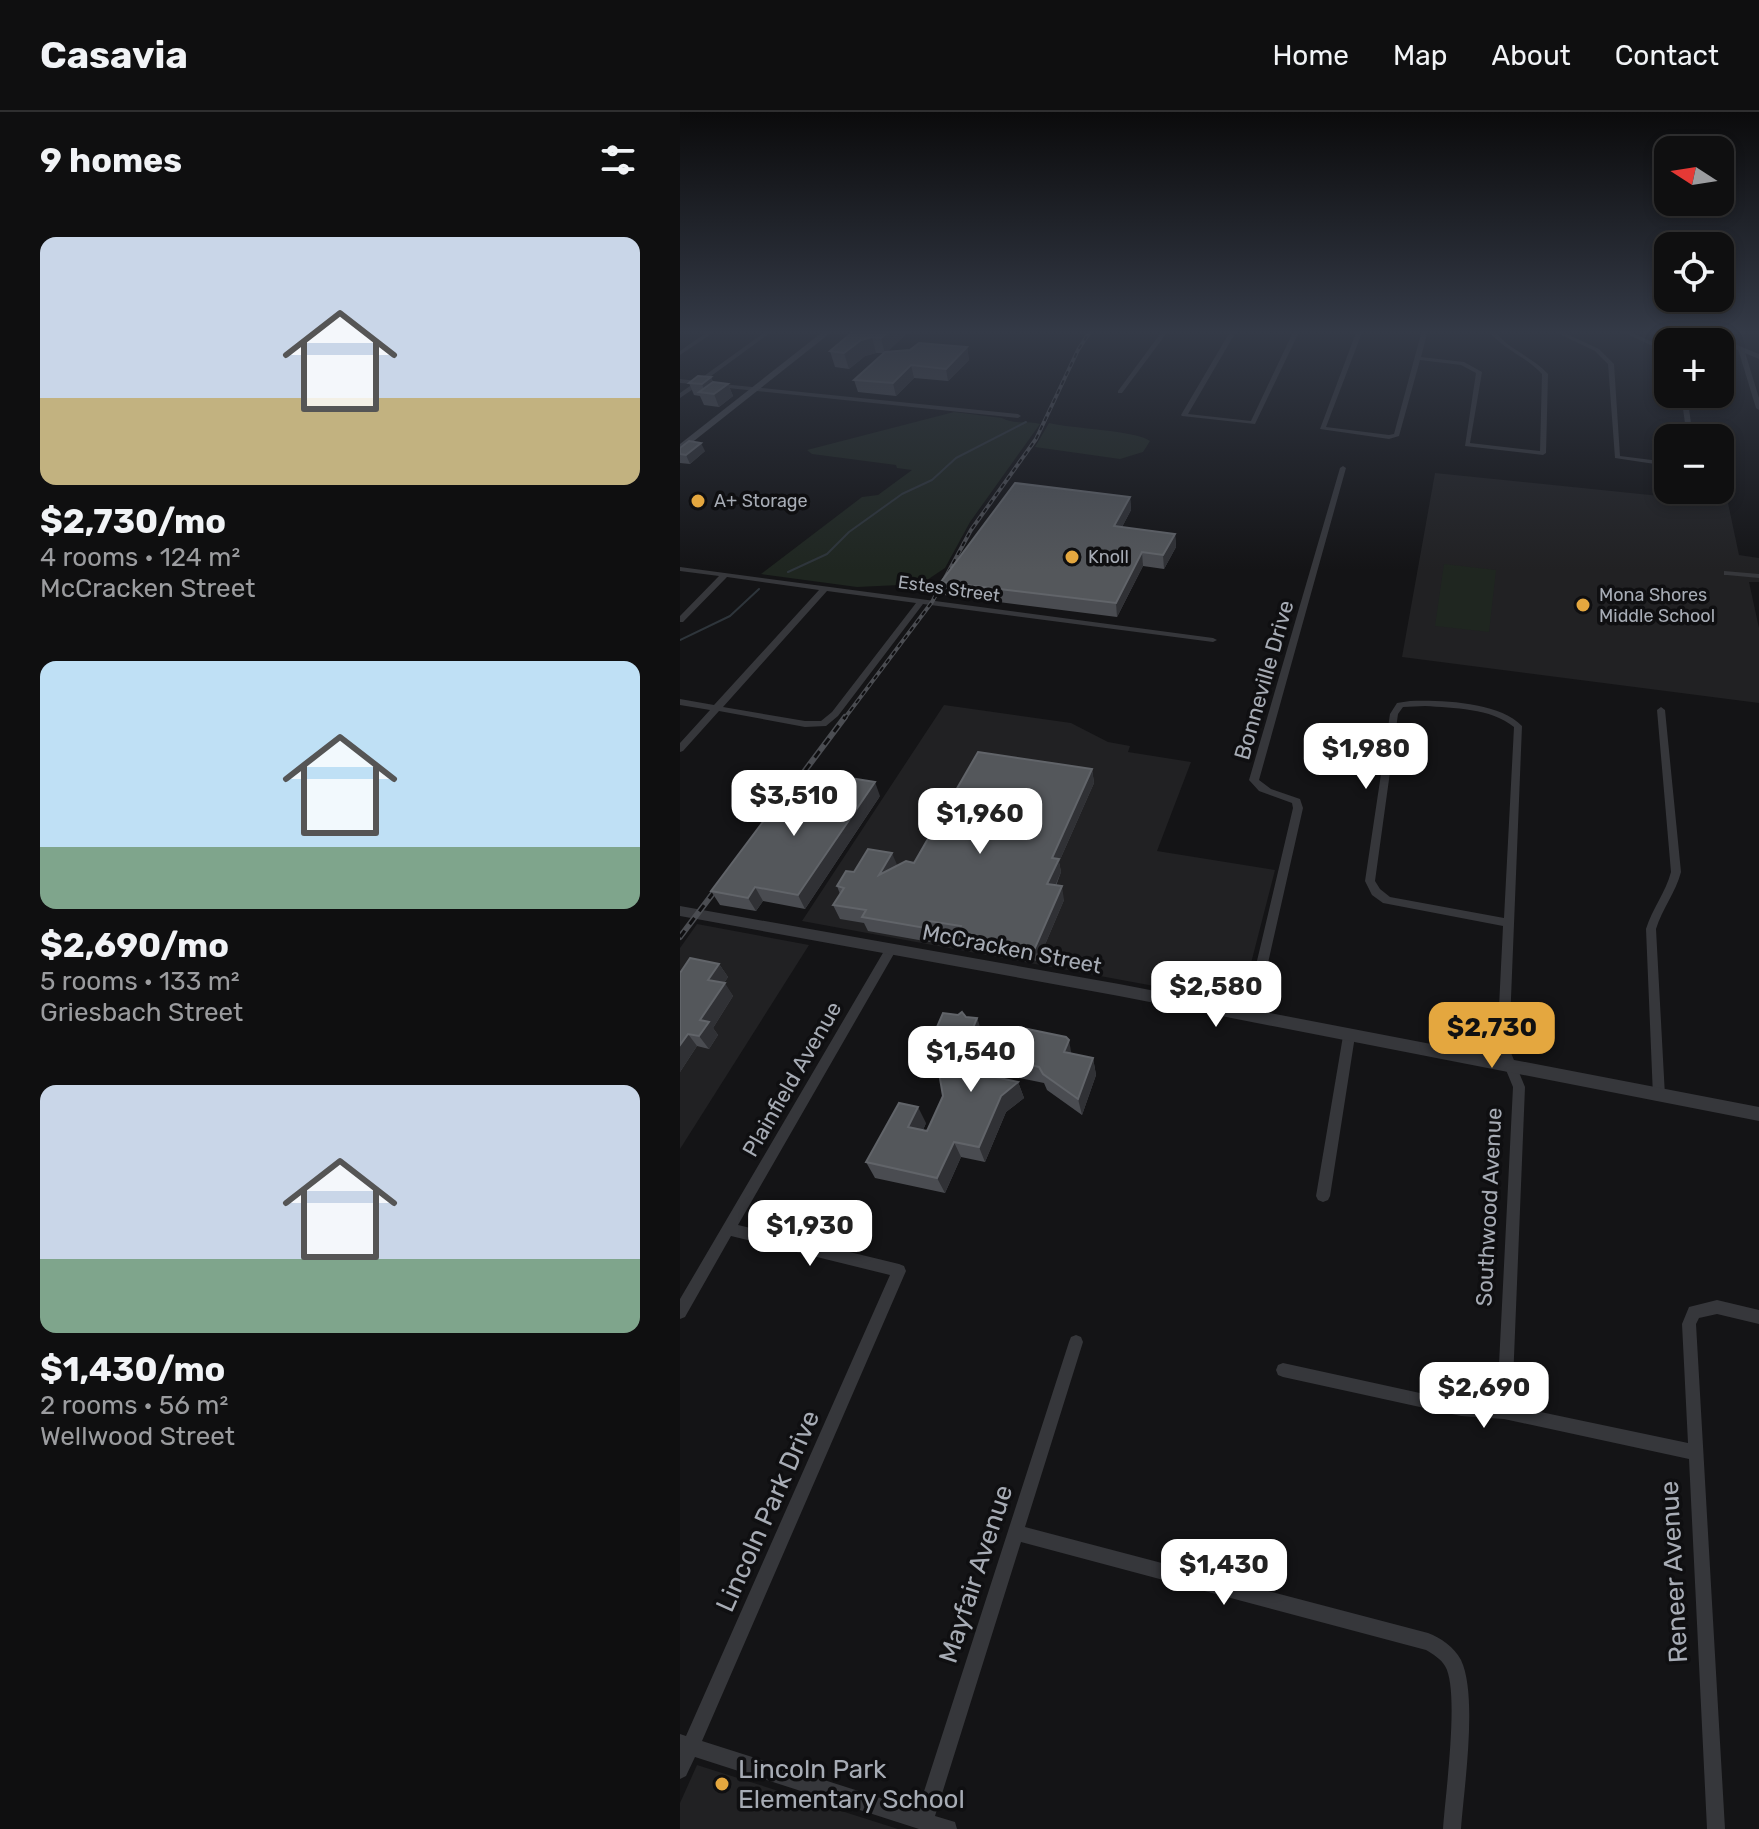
<!DOCTYPE html>
<html lang="en">
<head>
<meta charset="utf-8">
<style>
	body { margin:0; font-family:Rubik,sans-serif; background:#181819; color:#f1f3f6; height:100vh; display:flex; flex-direction:column; font-size:30px; white-space:nowrap }
	* { box-sizing:border-box; margin:0 }
	p { font-size:26px; color:#9b9c9f }
	.icon { flex:none; width:44px; height:44px; fill:none; stroke:currentColor; stroke-width:2; stroke-linecap:round; stroke-linejoin:round }
	.map { position:relative; flex:1; overflow:hidden }
	.panel { display:flex; flex-direction:column; background:#0f0f10; width:680px }
	.panel>* { flex:none }
	.needle { width:52px; rotate:282deg }
	.tools { position:absolute; left:974px; top:24px; display:grid; gap:16px }
	.tools a { display:grid; place-items:center; width:80px; height:80px; border-radius:16px; background:#0f0f10; box-shadow:0 4px 12px #0003,0 0 0 2px #2f2f30; font-size:40px }
	.price { position:absolute; translate:-50% -68px; padding:0 18px; border-radius:16px; background:#fff; color:#222; font-size:26px; line-height:52px; filter:drop-shadow(0 2px 4px #0008) }
	.price::after { content:''; position:absolute; left:50%; top:48px; width:24px; height:18px; margin-left:-12px; background:inherit; clip-path:polygon(0 0,100% 0,50% 100%) }
	.price.selected { background:#e4a73f; color:#111 }
	ul { padding:0; list-style:none }
	li { display:grid; align-content:center; gap:16px; height:424px; padding:0 40px }
	li span { display:grid; place-items:center; height:248px; border-radius:16px; color:#555 }
	li>.icon { margin-inline-start:auto }
	span .icon { width:144px; height:144px; fill:#fffc; stroke-width:1 }
	li b { font-size:34px }
	h2 { display:flex; justify-content:space-between; align-items:center; height:96px; padding:0 40px; font-size:34px }
	header { display:flex; align-items:center; gap:48px; box-sizing:border-box; height:112px; padding:0 40px; background:#0f0f10; border-bottom:2px solid #2f2f30 }
	header strong { font-size:38px }
	nav { display:flex; gap:44px; margin-inline-start:auto; font-size:28px }
	main { display:flex; flex:1; min-height:0 }
	.map>svg:first-child { display:block }
	.built { fill:#212123 }
	.green { fill:#1f2620 }
	.lines { fill:none; stroke-linecap:round; stroke-linejoin:round }
	.stream { stroke:#2e353b; stroke-width:2 }
	.minor { fill:#36373b; fill-rule:evenodd }
	.tertiary { fill:#36373b; fill-rule:evenodd }
	.secondary { fill:#44464b; fill-rule:evenodd }
	.rail-far1-casing { stroke:#4b4d52; stroke-width:4 }
	.rail-casing { stroke:#4b4d52; stroke-width:6 }
	.rail-far1 { stroke:#0f0f11; stroke-width:2; stroke-dasharray:5; stroke-linecap:butt }
	.rail { stroke:#0f0f11; stroke-width:3; stroke-dasharray:8; stroke-linecap:butt }
	.wall { fill:#4a4c51; fill-rule:evenodd }
	.shaded-wall { fill:#303135 }
	.building { fill:#54575b; stroke:#616469; stroke-width:2 }
	.poi-dot { fill:#e4a73f; stroke:#0f0f11; stroke-width:3 }
	.labels { text-anchor:middle; dominant-baseline:central; stroke-width:7; stroke-linejoin:round; paint-order:stroke }
	.far-poi-label { font-size:18px; fill:#a7acb5; stroke:#0f0f11; text-anchor:start }
	.far-street-label { font-size:18px; fill:#a7acb5; stroke:#0f0f11 }
	.street-label { font-size:22px; fill:#a7acb5; stroke:#0f0f11 }
	.near-street-label { font-size:26px; fill:#a7acb5; stroke:#0f0f11 }
	.near-poi-label { font-size:26px; fill:#a7acb5; stroke:#0f0f11; text-anchor:start }
</style>
</head>
<body>
<header>
<strong>Casavia</strong>
<nav><a>Home</a><a>Map</a><a>About</a><a>Contact</a></nav>
</header>
<main>
<section class="panel">
<h2>9 homes<svg class="icon" aria-label="filters" viewBox="0 0 24 24"><path d="M4 7h16M4 17h16"/><circle cx="9" cy="7" r="2"/><circle cx="15" cy="17" r="2"/></svg></h2>
<ul>
<li><span style="background:linear-gradient(#c9d6e8 65%,#c2b280 0)"><svg class="icon" aria-label="home" viewBox="0 0 24 24"><path d="M3 11l9-7 9 7M6 9v11h12V9"/></svg></span><div><b>$2,730/mo</b><p>4 rooms · 124 m²</p><p>McCracken Street</p></div></li>
<li><span style="background:linear-gradient(#bfe0f5 75%,#7fa58c 0)"><svg class="icon" aria-label="home" viewBox="0 0 24 24"><path d="M3 11l9-7 9 7M6 9v11h12V9"/></svg></span><div><b>$2,690/mo</b><p>5 rooms · 133 m²</p><p>Griesbach Street</p></div></li>
<li><span style="background:linear-gradient(#c9d6e8 70%,#7fa58c 0)"><svg class="icon" aria-label="home" viewBox="0 0 24 24"><path d="M3 11l9-7 9 7M6 9v11h12V9"/></svg></span><div><b>$1,430/mo</b><p>2 rooms · 56 m²</p><p>Wellwood Street</p></div></li>
</ul>
</section>
<div class="map">
<svg width="1079" height="1717" viewBox="0 0 1079 1717">
	<rect width="100%" height="100%" fill="#141416"/>
	<g class="built">
		<polygon points="755,361 1048,391 1059,443 1079,446 1079,470 1069,470 1079,516 1079,591 722,545"/>
		<polygon points="264,593 391,611 428,630 450,634 448,640 511,650 477,739 595,758 561,890 122,809"/>
		<polygon points="17,812 129,833 0,1037 0,836"/>
		<polygon points="17,1653 218,1717 0,1717 0,1691"/>
	</g>
	<g class="green">
		<path d="M274,300L322,306C334,313 347,308 360,312L290,410L265,456L241,472L177,475L81,462L182,385L198,383L232,358L217,356L216,353L132,342L127,338Z"/>
		<path d="M369,311C393,317 455,318 470,329L463,340L440,347L355,335Z"/>
		<polygon points="764,452 816,458 809,520 755,514"/>
	</g>
	<g class="lines">
		<g class="stream">
			<polyline points="108,460 147,442 169,420 222,382 252,368 276,346 346,310"/>
			<polyline points="0,528 50,504 79,477"/>
		</g>
		<g class="minor">
			<polygon points="30,218 37,218 0,243 0,239"/>
			<polygon points="88,218 94,218 23,270 338,302 341,304 338,306 19,273 0,286 0,281 13,272 0,271 0,267 17,269"/>
			<polygon points="483,218 489,218 442,281 438,281 438,279"/>
			<polygon points="551,218 557,218 508,302 571,309 614,218 620,218 575,312 502,304 501,303"/>
			<path d="M677,218H683L646,315L709,323L714,322L742,218H748L741,245L784,250L802,260L790,331L860,339L862,262C846,244 823,238 808,218H814C828,238 852,244 868,262L866,341L863,343L785,334L796,261L781,253L740,248L719,324L709,327L640,317Z"/>
			<polygon points="871,218 878,218 919,237 934,252 940,344 988,350 988,354 935,346 928,252 915,239"/>
			<polygon points="938,218 946,218 988,237 988,241"/>
			<polygon points="1061,235 1064,237 1079,286 1079,298 1076,296 1058,237"/>
			<polygon points="1001,282 1007,282 1013,326 1007,326"/>
			<polygon points="663,354 666,356 579,668 591,677 620,687 623,696 576,904 574,907 566,907 564,904 613,696 612,691 579,679 569,668 660,356"/>
			<path d="M0,455L533,526L537,528L533,530L243,492L158,604L146,614L125,615L39,599L3,639L0,640V631L30,598L0,593V587L34,593L139,478L47,465L3,510H0V504L39,464L0,459ZM147,479L236,491L152,600L141,609H125L43,595Z"/>
			<polygon points="1044,459 1079,462 1079,466 1047,463 1044,463"/>
			<path d="M730,589C762,588 819,590 842,614L829,936L845,975L832,1294L1008,1331L1002,1212L1009,1195L1037,1188L1079,1198V1212L1037,1202L1019,1206L1016,1212L1045,1717H1027L1009,1347L824,1307L781,1304L603,1265L598,1263L596,1258L598,1253L603,1251L781,1290L817,1292L833,975L817,936L823,814L703,791L692,783L685,769L710,602L717,591ZM745,594C773,596 811,596 834,615L824,806L710,785L700,777L695,769L718,602L723,595Z"/>
			<path d="M981,595L985,598L1001,760C996,780 982,797 976,817L985,984L983,988L979,989L975,988L973,984L966,817C972,797 986,780 991,760L977,598Z"/>
			<path d="M211,833L216,837L215,840L58,1113L219,1152L224,1154L226,1159L22,1629L238,1698L389,1230L391,1225L396,1223L401,1225L403,1230L345,1415L748,1521C761,1526 774,1535 781,1548C798,1584 784,1675 781,1717H763C765,1685 780,1578 765,1554C761,1547 753,1542 746,1538L341,1430L255,1704L275,1710L277,1717H239L15,1645L6,1664L0,1667V1622L6,1624L210,1163L51,1124L5,1205L0,1207V1187L207,834Z"/>
			<polygon points="669,919 673,921 675,924 650,1084 648,1088 643,1090 638,1088 636,1084 663,924 665,921"/>
		</g>
		<g class="tertiary">
			<polygon points="1011,218 1020,218 1079,242 1079,247"/>
			<polygon points="0,794 439,872 1079,995 1079,1009 439,884 0,804"/>
		</g>
		<polygon class="secondary" points="145,218 154,218 0,340 0,332"/>
		<defs>
			<polyline id="rail-far1" points="164,607 252,490 291,418 356,327 398,238 411,218"/>
			<g id="rail">
				<polyline points="106,684 165,605"/>
				<polyline points="0,825 46,764"/>
			</g>
		</defs>
		<use href="#rail-far1" class="rail-far1-casing"/>
		<use href="#rail" class="rail-casing"/>
		<use href="#rail-far1" class="rail-far1"/>
		<use href="#rail" class="rail"/>
	</g>
	<g class="wall">
		<polygon points="175,218 231,218 206,240 287,235 289,248 268,269 234,266 216,284 178,280 174,268 204,241 196,241 185,244 169,257 155,255 150,239"/>
		<polygon points="31,265 33,270 48,272 53,284 39,295 24,293 20,284 14,283 9,271"/>
		<polygon points="0,336 25,339 10,352 0,351"/>
		<polygon points="450,385 451,398 442,415 495,422 496,435 484,457 463,454 437,505 264,483 261,470"/>
		<polygon points="412,657 414,671 379,750 381,760 376,774 384,788 358,849 281,836 278,827 254,823 250,830 188,819 184,811 160,807 153,793 160,782 157,774 174,760 234,751"/>
		<polygon points="200,684 125,797 83,789 76,799 40,793 31,779"/>
		<polygon points="39,852 48,865 44,871 53,884 33,916 38,923 29,937 17,934 0,960 0,861"/>
		<path d="M286,905L297,906L302,925L413,946L416,963L402,1003L367,978L364,971L325,963L323,967L338,970L344,986L326,1000L305,1050L281,1045L265,1081L195,1066L186,1050L246,1011L243,1018L247,1019L263,984L257,944L251,929ZM283,955L293,957L292,960L277,958Z"/>
	</g>
	<g class="shaded-wall">
		<polygon points="210,218 231,218 205,242 201,226"/>
		<polygon points="192,225 196,241 185,244 169,257 164,241 181,228"/>
		<polygon points="287,235 289,248 268,269 266,257"/>
		<polygon points="231,253 234,266 216,284 213,271"/>
		<polygon points="31,265 36,278 25,281 22,272"/>
		<polygon points="48,272 53,284 39,295 34,282"/>
		<polygon points="21,331 25,339 10,352 6,343"/>
		<polygon points="450,385 451,398 435,428 434,414"/>
		<polygon points="495,422 496,435 484,457 483,443"/>
		<polygon points="462,440 463,454 437,505 436,491"/>
		<polygon points="412,657 414,671 379,750 381,760 370,786 367,772 372,746"/>
		<polygon points="195,670 200,684 125,797 118,783"/>
		<polygon points="212,741 218,755 199,763"/>
		<polygon points="382,774 384,788 358,849 355,836"/>
		<polygon points="75,775 83,789 76,799 68,786"/>
		<polygon points="249,809 254,823 250,830 245,816"/>
		<polygon points="39,852 48,865 37,881 28,868"/>
		<polygon points="45,871 53,884 33,916 38,923 29,937 19,924 20,908"/>
		<polygon points="297,906 303,923 299,933 293,916"/>
		<polygon points="8,922 17,934 0,960 0,933"/>
		<polygon points="389,928 392,945 384,940"/>
		<polygon points="277,939 283,955 263,964 256,947"/>
		<polygon points="320,946 325,963 317,980 311,964"/>
		<polygon points="413,946 416,963 402,1003 398,987"/>
		<polygon points="338,970 344,986 326,1000 305,1050 299,1035 321,984"/>
		<polygon points="238,995 246,1011 237,1031 228,1015"/>
		<polygon points="274,1030 281,1045 265,1081 257,1066"/>
	</g>
	<g class="building">
		<polygon points="175,218 210,218 201,226 192,225 181,228 164,241 150,239"/>
		<polygon points="239,231 287,235 266,257 231,253 213,271 174,268 205,240 230,238"/>
		<polygon points="18,264 31,265 22,272 9,271"/>
		<polygon points="33,270 48,272 34,282 19,280"/>
		<polygon points="9,329 21,331 6,343 0,342 0,336"/>
		<polygon points="335,371 450,385 434,414 495,422 483,443 462,440 436,491 261,470"/>
		<polygon points="298,640 412,657 372,746 379,747 367,772 382,774 355,836 277,823 281,814 249,809 245,816 182,805 186,798 153,793 164,776 157,774 166,759 174,760 188,737 212,741 199,763 226,749 234,751"/>
		<polygon points="170,666 195,670 118,783 75,775 68,786 31,779 115,667 163,675"/>
		<polygon points="10,846 39,852 28,868 45,871 20,908 29,910 19,924 8,922 0,933 0,861"/>
		<polygon points="282,900 286,905 297,906 293,916 299,924 340,931 347,917 386,925 389,928 384,940 413,946 398,987 363,962 359,955 320,946 311,964 338,970 321,984 299,1035 274,1030 257,1066 186,1050 219,991 238,995 228,1015 247,1019 263,984 258,955 292,960 299,941 277,939 256,947 263,931 251,929 263,901 278,903"/>
	</g>
	<linearGradient id="sky" x2="0" y2="1"><stop stop-color="#0b0b0c"/><stop offset="0.48" stop-color="#343a47"/><stop offset="1" stop-color="#343a47" stop-opacity="0"/></linearGradient>
	<rect width="1079" height="458" fill="url(#sky)"/>
	<g class="poi-dot">
		<circle cx="18" cy="389" r="8"/>
		<circle cx="392" cy="445" r="8"/>
		<circle cx="903" cy="493" r="8"/>
		<circle cx="42" cy="1672" r="8"/>
	</g>
	<g class="labels">
		<g class="far-poi-label">
			<text x="34" y="389">A+ Storage</text>
			<text x="408" y="445">Knoll</text>
			<text x="919" y="483">Mona Shores<tspan x="919" dy="21">Middle School</tspan></text>
		</g>
		<g class="far-street-label">
			<text transform="translate(269 477) rotate(8)">Estes Street</text>
		</g>
		<g class="street-label">
			<text transform="translate(584 568) rotate(-74)">Bonneville Drive</text>
			<text transform="translate(332 837) rotate(11)">McCracken Street</text>
			<text transform="translate(112 967) rotate(-60)">Plainfield Avenue</text>
			<text transform="translate(809 1095) rotate(-87)">Southwood Avenue</text>
		</g>
		<g class="near-street-label">
			<text transform="translate(88 1399) rotate(-66)">Lincoln Park Drive</text>
			<text transform="translate(994 1460) rotate(-93)">Reneer Avenue</text>
			<text transform="translate(296 1462) rotate(-72)">Mayfair Avenue</text>
		</g>
		<g class="near-poi-label">
			<text x="58" y="1657">Lincoln Park<tspan x="58" dy="30">Elementary School</tspan></text>
		</g>
	</g>
</svg>
<div class="tools">
<a><svg class="needle" viewBox="-14 -14 28 28"><path d="M0-13l5 13h-10z" fill="#e53935"/><path d="M0 13l5-13h-10z" fill="#9b9c9f"/></svg></a>
<a><svg class="icon" aria-label="locate" viewBox="0 0 24 24"><circle cx="12" cy="12" r="6"/><path d="M12 2v4M12 18v4M2 12h4M18 12h4"/></svg></a>
<a>+</a>
<a>−</a>
</div>
<b class="price" style="left:686px;top:679px">$1,980</b>
<b class="price" style="left:114px;top:726px">$3,510</b>
<b class="price" style="left:300px;top:744px">$1,960</b>
<b class="price" style="left:536px;top:917px">$2,580</b>
<b class="price selected" style="left:812px;top:958px">$2,730</b>
<b class="price" style="left:291px;top:982px">$1,540</b>
<b class="price" style="left:130px;top:1156px">$1,930</b>
<b class="price" style="left:804px;top:1318px">$2,690</b>
<b class="price" style="left:544px;top:1495px">$1,430</b>
</div>
</main>
</body>
</html>
